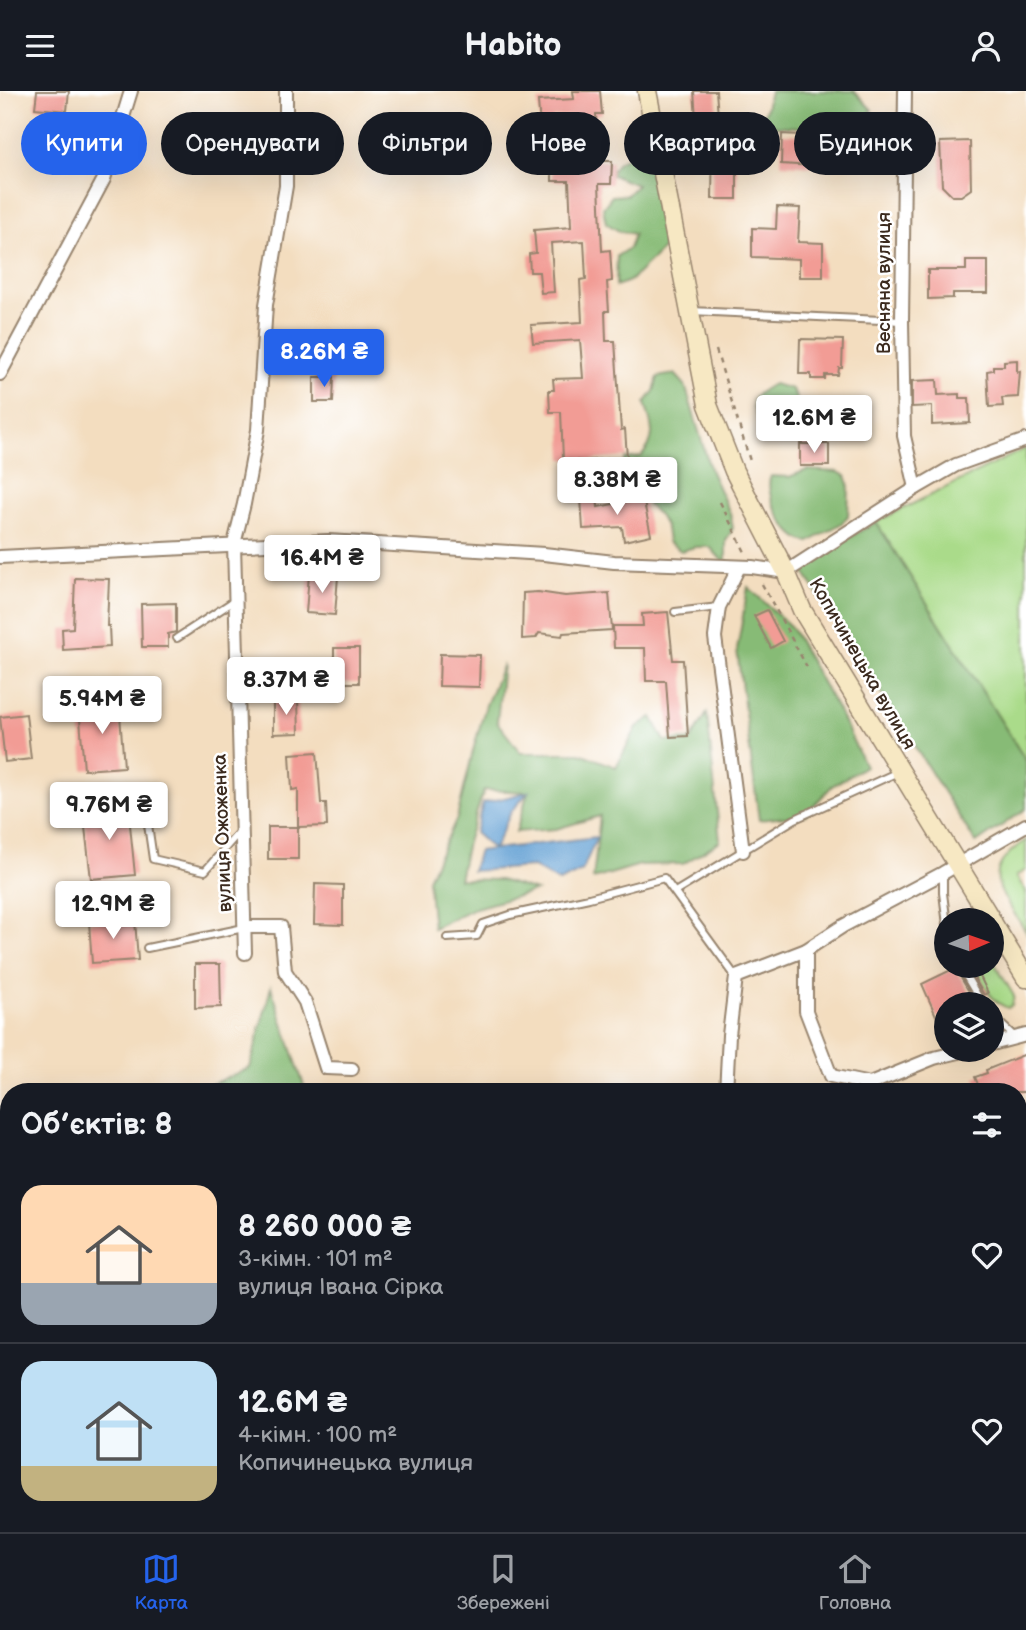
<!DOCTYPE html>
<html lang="uk">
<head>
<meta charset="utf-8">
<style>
	body { margin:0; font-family:"Balsamiq Sans",sans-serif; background:#242831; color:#f1f3f6; height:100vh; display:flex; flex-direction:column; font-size:26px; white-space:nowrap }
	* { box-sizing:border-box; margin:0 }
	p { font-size:23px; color:#9ea1a6 }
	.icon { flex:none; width:38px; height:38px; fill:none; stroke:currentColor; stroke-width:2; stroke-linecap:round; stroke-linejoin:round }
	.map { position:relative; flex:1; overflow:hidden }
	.sheet { position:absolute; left:0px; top:992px; width:1027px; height:450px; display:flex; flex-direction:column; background:#171b24; border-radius:28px 28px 0 0; box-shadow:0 7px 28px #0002 }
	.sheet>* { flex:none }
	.guide { position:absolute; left:21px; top:21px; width:985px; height:63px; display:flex; gap:14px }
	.needle { width:46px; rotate:88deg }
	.buttons { position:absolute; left:934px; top:817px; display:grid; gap:14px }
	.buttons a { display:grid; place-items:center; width:70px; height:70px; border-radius:50%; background:#171b24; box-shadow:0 7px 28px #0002; font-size:35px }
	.price { position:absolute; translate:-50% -60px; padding:0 16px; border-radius:7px; background:#fff; color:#222; font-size:23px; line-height:46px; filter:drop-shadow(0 2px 4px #0008) }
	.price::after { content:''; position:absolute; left:50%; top:42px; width:21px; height:16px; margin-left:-10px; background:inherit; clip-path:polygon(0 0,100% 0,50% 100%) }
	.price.current { background:#2563eb; color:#fff }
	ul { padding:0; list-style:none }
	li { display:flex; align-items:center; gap:21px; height:175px; padding:0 21px }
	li+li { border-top:2px solid #363941 }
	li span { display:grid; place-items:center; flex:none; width:196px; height:140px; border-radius:21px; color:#555 }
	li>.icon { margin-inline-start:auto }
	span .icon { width:84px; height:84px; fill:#fffc; stroke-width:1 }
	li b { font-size:30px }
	h2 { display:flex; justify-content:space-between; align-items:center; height:84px; padding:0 21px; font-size:30px }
	.tag { padding:0 24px; border-radius:32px; background:#171b24; box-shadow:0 7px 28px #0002; font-size:24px; line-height:63px }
	.tag.current { background:#2563eb; color:#fff }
	header { display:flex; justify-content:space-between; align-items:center; height:91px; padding:0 21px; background:#171b24; font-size:32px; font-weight:700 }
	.dock { display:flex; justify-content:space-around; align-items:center; height:98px; border-top:2px solid #363941; background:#171b24; font-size:19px; color:#9ea1a6 }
	.dock a { display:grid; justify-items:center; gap:4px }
	.dock .current { color:#2563eb }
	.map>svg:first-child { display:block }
	.green { fill:#aadb8a; stroke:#728254; stroke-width:2 }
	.forest { fill:#87bb76; stroke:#61724a; stroke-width:2 }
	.water { fill:#619fd3; stroke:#4e6478; stroke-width:2 }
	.building { fill:#f29c95 }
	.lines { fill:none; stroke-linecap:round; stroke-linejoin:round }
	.lane-casing { stroke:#97846e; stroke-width:10 }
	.street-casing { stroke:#97846e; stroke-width:16 }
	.secondary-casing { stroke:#97846e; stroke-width:21 }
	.path { stroke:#97846e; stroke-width:2.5; stroke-dasharray:5 5; stroke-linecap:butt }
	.lane { stroke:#fff; stroke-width:6 }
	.street { stroke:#fff; stroke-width:12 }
	.secondary { stroke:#f7e8c3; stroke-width:18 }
	.labels { text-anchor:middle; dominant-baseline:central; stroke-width:5; stroke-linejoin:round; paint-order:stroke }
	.street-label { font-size:19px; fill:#3b2a1e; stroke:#fff }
</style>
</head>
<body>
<header><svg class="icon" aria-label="menu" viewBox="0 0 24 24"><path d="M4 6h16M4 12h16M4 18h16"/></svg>Habito<svg class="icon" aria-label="person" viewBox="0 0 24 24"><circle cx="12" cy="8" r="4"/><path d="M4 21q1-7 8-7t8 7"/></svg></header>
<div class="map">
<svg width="1026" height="1441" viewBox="0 0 1026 1441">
	<rect width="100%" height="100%" fill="#fff"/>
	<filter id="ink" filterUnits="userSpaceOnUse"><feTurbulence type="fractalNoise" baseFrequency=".0143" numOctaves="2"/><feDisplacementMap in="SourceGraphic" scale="14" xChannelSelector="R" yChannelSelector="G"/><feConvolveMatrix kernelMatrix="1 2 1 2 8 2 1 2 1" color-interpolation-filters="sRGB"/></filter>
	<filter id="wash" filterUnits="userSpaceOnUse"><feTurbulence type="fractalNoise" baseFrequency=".00686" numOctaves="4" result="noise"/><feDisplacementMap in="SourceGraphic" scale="28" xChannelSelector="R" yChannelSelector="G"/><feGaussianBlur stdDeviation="1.57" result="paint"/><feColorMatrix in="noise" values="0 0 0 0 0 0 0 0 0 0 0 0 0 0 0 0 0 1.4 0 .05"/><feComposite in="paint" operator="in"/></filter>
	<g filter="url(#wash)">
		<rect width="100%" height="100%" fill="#f3ddbf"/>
		<g class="green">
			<polygon points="1026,357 1026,670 876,431"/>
			<path d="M1026,749V779L1016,785L1026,800V841C1002,800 976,782 1026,749Z"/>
			<path d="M992,868L1014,905L1012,914L1008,917C989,910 983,892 975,875H992Z"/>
			<polygon points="1026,1280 1026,1441 942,1441 945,1433 1018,1433 1019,1285"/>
		</g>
		<g class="forest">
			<polygon points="770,0 854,0 872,19 861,40 762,34"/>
			<polygon points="634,49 650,55 666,143 663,158 630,190 616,195 617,165 629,157 634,143 619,140 606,132 603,117 612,105 627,104 637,94 610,83 618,71 631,64"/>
			<path d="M675,283L685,294L711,381L730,422L733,437L726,450V474L710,456H695L681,460L668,451L666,437L659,424L648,414L643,399L619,381L626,368L641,366C658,346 652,336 645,312L654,300L658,286Z"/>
			<path d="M773,293L792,298L800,315L820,324L818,338L809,341L761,337C750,309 747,308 773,293Z"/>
			<path d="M807,379L838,381L846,385L849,393L848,425L842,432L809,451C789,451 762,403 771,385L789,386Z"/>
			<polygon points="876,431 1026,670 1026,718 976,752 800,475"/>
			<polygon points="748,496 791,536 842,627 865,675 832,695 805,724 759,729 737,559"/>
			<polygon points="503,573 497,631 521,662 580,662 616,676 637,636 652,626 665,650 691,649 707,622 720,750 683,773 640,774 593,788 600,725 556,738 516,741 528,701 484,699 467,751 459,788 500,789 536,800 472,818 433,837 428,788 457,727 474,656 486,614"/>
			<polygon points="271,896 306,1001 193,1001 250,977"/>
			<polygon points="57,1433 134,1433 133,1441 57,1441"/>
		</g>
		<g class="water">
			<polygon points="528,701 511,721 494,758 597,746 582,780 559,791 533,776 472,780 479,760 493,758 475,742 483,712"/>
			<polygon points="250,1433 824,1433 820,1441 255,1441"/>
		</g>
		<g id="blocks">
			<g class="building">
				<polygon points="37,0 69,0 67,20 35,17"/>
				<polygon points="573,0 600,0 602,23 596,23 598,70 612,70 611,93 599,93 602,160 610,159 612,190 607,191 609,220 605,220 606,250 615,250 621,339 625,338 627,366 583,370 563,368 561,321 550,321 549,299 554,299 553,288 583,287 580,249 533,252 531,234 582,231 580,189 586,188 584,150 551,152 554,201 541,202 539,181 530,181 529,163 536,162 534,139 571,136 569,90 552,90 552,75 583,76 581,24 553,26 554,35 540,36 538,10 574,8"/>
				<polygon points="694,0 716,0 718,25 696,27"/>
				<polygon points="713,40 741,42 740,58 737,58 737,108 712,108"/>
				<polygon points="782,43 819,45 818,59 833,60 832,76 781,73"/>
				<polygon points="970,50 971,98 961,105 952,105 942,95 940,51"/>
				<polygon points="777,116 800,117 798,151 823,152 823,186 799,186 799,168 752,166 752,137 776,138"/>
				<polygon points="966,170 988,170 988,202 953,202 953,207 928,208 928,179 966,179"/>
				<polygon points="800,248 843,249 842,277 839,277 838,284 825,284 825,288 811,288 811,283 799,283"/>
				<polygon points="1017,269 1017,281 1020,280 1018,306 1002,307 1003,315 989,316 987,280 993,279 993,275 1004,275 1004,270"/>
				<polygon points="314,286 334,286 333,311 314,311"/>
				<polygon points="937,289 938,304 959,303 959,307 969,307 970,332 932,334 932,315 912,316 912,290"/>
				<rect x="800" y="353" width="29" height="22"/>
				<polygon points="597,406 598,416 643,407 651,444 624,450 622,436 583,438 581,407"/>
				<polygon points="309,483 338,485 335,524 306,522"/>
				<polygon points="75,487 109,488 107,535 109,535 110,556 63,559 62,538 73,537"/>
				<polygon points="538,501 565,505 609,502 612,539 563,542 562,545 539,542 536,547 522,548 523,502"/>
				<polygon points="176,512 176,541 168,543 168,556 142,556 141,513"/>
				<polygon points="767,519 783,550 771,557 754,525"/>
				<polygon points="668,521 673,569 683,569 688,645 670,646 666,590 646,590 645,557 614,557 613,535 643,535 642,523"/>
				<rect x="334" y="557" width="25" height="35"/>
				<polygon points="440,563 480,564 479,596 439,595"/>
				<polygon points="273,609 298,609 299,642 273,643"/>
				<polygon points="119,611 124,676 84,679 79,615"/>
				<polygon points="26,623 31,668 5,671 0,626"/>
				<polygon points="317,661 321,712 326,712 327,735 298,736 298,698 292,699 290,663"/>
				<polygon points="128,714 135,784 91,788 83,719"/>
				<rect x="268" y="736" width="30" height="32"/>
				<polygon points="315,793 343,794 343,834 314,833"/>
				<polygon points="135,829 138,869 92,872 89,831"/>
				<polygon points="195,873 220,873 221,916 195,917"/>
				<polygon points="967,875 975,875 988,902 984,904"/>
				<polygon points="955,877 974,909 965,914 947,914 947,922 937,927 922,893"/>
				<polygon points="1026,963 1026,1001 981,1001 975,986 987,982 986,979"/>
			</g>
		</g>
	</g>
	<g filter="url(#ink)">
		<use href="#blocks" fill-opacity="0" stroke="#97846e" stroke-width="2"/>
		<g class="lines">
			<defs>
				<g id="lane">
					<polyline points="691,220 902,230"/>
					<polyline points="675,521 719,516"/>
					<polyline points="177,547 234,510"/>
					<polyline points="144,706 153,768 205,780 240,740"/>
					<polyline points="943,782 943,802 947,834"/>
					<polyline points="675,801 795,728 898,681"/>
					<polyline points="447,847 477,845 483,833 510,824 589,807 664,787 736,886"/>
					<polyline points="147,857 244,837"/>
					<polyline points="960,875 983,914"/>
					<polyline points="992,925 1016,947"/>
					<polyline points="1018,1230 1026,1219"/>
				</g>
				<g id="street">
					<polyline points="905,0 902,230 904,345 916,397"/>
					<polyline points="0,283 104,88 131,0"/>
					<polyline points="0,466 328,450 544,463 614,471 752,476 786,481 916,397 956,374 1026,349"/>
					<polyline points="739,476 719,516 715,546 743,760"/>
					<polyline points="245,836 281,836 285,880 305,911 326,977 352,978"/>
					<polyline points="806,859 806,920 831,985 870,993 934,967 967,959"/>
					<polyline points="245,862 234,453 244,413 258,339 266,214 286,95 286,0"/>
					<polyline points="992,953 1026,944"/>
					<polyline points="726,1001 729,944 736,886 806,859 843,835 943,782 1026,734"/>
					<polyline points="0,1098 9,1102"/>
					<polyline points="1018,1183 1026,1181"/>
					<polyline points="40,1441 41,1433"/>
					<polyline points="133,1441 134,1433"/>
				</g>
				<g id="secondary">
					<polyline points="647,0 708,314 734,380 786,481 802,519 992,830"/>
					<polyline points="992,831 1026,887"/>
				</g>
			</defs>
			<use href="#lane" class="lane-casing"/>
			<use href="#street" class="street-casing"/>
			<use href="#secondary" class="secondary-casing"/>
			<g class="path">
				<polyline points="716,259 750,370"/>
				<polyline points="720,411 746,463"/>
				<polyline points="762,493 807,576"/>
				<polyline points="942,1441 945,1433"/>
			</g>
			<use href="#lane" class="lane"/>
			<use href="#street" class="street"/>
			<use href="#secondary" class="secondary"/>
		</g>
	</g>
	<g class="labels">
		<g class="street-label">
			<text transform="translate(884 192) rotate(-90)">Весняна вулиця</text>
			<text transform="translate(862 573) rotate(60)">Копичинецька вулиця</text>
			<text transform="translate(223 742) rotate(-92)">вулиця Ожоженка</text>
		</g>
	</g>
</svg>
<div class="buttons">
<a><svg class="needle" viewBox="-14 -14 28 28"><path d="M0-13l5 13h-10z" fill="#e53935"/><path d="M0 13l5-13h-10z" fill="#9ea1a6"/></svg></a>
<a><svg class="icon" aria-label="layers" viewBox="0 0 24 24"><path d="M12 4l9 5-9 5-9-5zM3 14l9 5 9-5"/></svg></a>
</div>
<b class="price current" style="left:324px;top:298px">8.26M ₴</b>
<b class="price" style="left:814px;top:364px">12.6M ₴</b>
<b class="price" style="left:617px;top:426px">8.38M ₴</b>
<b class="price" style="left:322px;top:504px">16.4M ₴</b>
<b class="price" style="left:286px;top:626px">8.37M ₴</b>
<b class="price" style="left:102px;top:645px">5.94M ₴</b>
<b class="price" style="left:109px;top:751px">9.76M ₴</b>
<b class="price" style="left:113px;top:850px">12.9M ₴</b>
<div class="guide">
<a class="tag current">Купити</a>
<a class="tag">Орендувати</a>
<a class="tag">Фільтри</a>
<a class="tag">Нове</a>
<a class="tag">Квартира</a>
<a class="tag">Будинок</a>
</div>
<section class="sheet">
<h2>Об’єктів: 8<svg class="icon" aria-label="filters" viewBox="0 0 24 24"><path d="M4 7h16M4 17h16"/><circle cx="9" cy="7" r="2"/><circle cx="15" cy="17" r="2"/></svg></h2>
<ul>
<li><span style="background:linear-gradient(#ffd9b3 70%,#9aa5b1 0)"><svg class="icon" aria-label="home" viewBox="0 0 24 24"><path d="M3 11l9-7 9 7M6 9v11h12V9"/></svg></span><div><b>8 260 000 ₴</b><p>3-кімн. · 101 m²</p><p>вулиця Івана Сірка</p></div><svg class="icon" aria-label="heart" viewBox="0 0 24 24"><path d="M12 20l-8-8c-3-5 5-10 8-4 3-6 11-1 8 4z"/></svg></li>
<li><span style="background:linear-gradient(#bfe0f5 75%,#c2b280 0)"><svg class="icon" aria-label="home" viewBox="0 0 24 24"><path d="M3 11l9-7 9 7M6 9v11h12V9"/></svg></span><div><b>12.6M ₴</b><p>4-кімн. · 100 m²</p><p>Копичинецька вулиця</p></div><svg class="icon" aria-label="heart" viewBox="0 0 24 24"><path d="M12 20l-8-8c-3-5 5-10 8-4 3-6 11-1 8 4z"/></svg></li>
</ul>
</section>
</div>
<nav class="dock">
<a class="current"><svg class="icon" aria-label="map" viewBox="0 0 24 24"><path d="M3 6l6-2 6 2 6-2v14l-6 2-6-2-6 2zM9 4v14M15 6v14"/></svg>Карта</a>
<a><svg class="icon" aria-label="saved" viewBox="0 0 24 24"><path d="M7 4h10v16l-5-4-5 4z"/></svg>Збережені</a>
<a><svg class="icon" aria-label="home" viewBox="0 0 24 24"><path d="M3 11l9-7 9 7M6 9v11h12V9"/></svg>Головна</a>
</nav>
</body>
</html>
